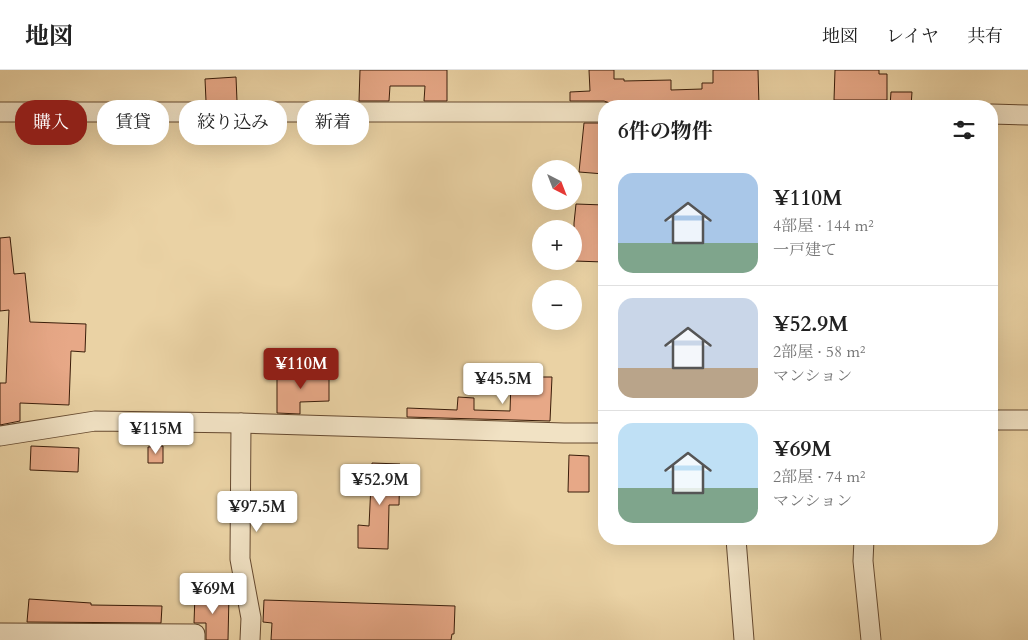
<!DOCTYPE html>
<html lang="ja">
<head>
<meta charset="utf-8">
<style>
	body { margin:0; font-family:Cardo,"Noto Serif JP",serif; background:#f6f6f6; color:#222; height:100vh; display:flex; flex-direction:column; font-size:19px; white-space:nowrap }
	* { box-sizing:border-box; margin:0 }
	p { font-size:16px; color:#767676 }
	.icon { flex:none; width:28px; height:28px; fill:none; stroke:currentColor; stroke-width:2; stroke-linecap:round; stroke-linejoin:round }
	.map { position:relative; flex:1; overflow:hidden }
	.details { position:absolute; left:598px; top:30px; width:400px; height:445px; display:flex; flex-direction:column; background:#fff; border-radius:20px; box-shadow:0 5px 20px #0002 }
	.details>* { flex:none }
	.hud { position:absolute; left:15px; top:30px; width:475px; height:45px; display:flex; gap:10px }
	.needle { width:32px; rotate:138deg }
	.buttons { position:absolute; left:532px; top:90px; display:grid; gap:10px }
	.buttons a { display:grid; place-items:center; width:50px; height:50px; border-radius:50%; background:#fff; box-shadow:0 5px 20px #0002; font-size:25px }
	.price { position:absolute; translate:-50% -42px; padding:0 11px; border-radius:5px; background:#fff; color:#222; font-size:16px; line-height:32px; filter:drop-shadow(0 1px 2px #0008) }
	.price::after { content:''; position:absolute; left:50%; top:30px; width:15px; height:11px; margin-left:-8px; background:inherit; clip-path:polygon(0 0,100% 0,50% 100%) }
	.price.active { background:#8f2418; color:#fff }
	ul { padding:0; list-style:none }
	li { display:flex; align-items:center; gap:15px; height:125px; padding:0 20px }
	li+li { border-top:1px solid #e0e0e0 }
	li span { display:grid; place-items:center; flex:none; width:140px; height:100px; border-radius:15px; color:#555 }
	li>.icon { margin-inline-start:auto }
	span .icon { width:60px; height:60px; fill:#fffc; stroke-width:1 }
	li b { font-size:21px }
	h2 { display:flex; justify-content:space-between; align-items:center; height:60px; padding:0 20px; font-size:21px }
	.tag { padding:0 18px; border-radius:20px; background:#fff; box-shadow:0 5px 20px #0002; font-size:18px; line-height:45px }
	.tag.active { background:#8f2418; color:#fff }
	header { display:flex; align-items:center; gap:30px; box-sizing:border-box; height:70px; padding:0 25px; background:#fff; border-bottom:1px solid #e0e0e0 }
	header strong { font-size:24px }
	nav { display:flex; gap:28px; margin-inline-start:auto; font-size:18px }
	.map>svg:first-child { display:block }
	.building { fill:#e7a887; stroke:#3a1d0a }
	.lines { fill:none; stroke-linecap:round; stroke-linejoin:round }
	.minor-casing { stroke:#664a30; stroke-width:21 }
	.minor { stroke:#f1e2c4; stroke-width:19 }
</style>
</head>
<body>
<header>
<strong>地図</strong>
<nav><a>地図</a><a>レイヤ</a><a>共有</a></nav>
</header>
<div class="map">
<svg width="1028" height="570" viewBox="0 0 1028 570">
	<rect width="100%" height="100%" fill="#ead2a4"/>
	<filter id="stains"><feTurbulence type="fractalNoise" baseFrequency=".004" numOctaves="4"/><feColorMatrix values="0 0 0 0 .2 0 0 0 0 .09 0 0 0 0 .02 0 0 0 .5 -.17"/></filter>
	<radialGradient id="worn" r=".72"><stop offset=".6" stop-color="#630" stop-opacity="0"/><stop offset="1" stop-color="#630" stop-opacity=".3"/></radialGradient>
	<g class="building">
		<polygon points="360,0 447,0 447,31 424,31 425,16 390,16 389,31 359,31"/>
		<polygon points="589,0 614,0 614,9 624,9 624,11 671,10 671,20 702,19 702,13 713,13 713,0 758,0 759,36 614,36 610,33 604,31 570,31 570,22 590,21"/>
		<polygon points="835,0 879,0 879,4 887,4 887,30 834,30"/>
		<polygon points="236,7 237,31 206,31 205,9"/>
		<polygon points="891,22 912,22 911,36 890,36"/>
		<polygon points="584,53 604,53 604,104 579,102"/>
		<polygon points="576,134 604,135 604,192 574,191 574,153"/>
		<polygon points="10,167 14,204 25,203 30,252 86,254 85,282 71,281 69,335 20,333 20,351 0,355 0,313 6,313 9,240 0,241 0,168"/>
		<polygon points="329,301 329,331 300,332 300,344 277,343 277,302"/>
		<polygon points="532,307 552,307 550,351 407,347 407,338 457,340 458,327 474,328 474,340 510,341 511,312 532,312"/>
		<polygon points="31,376 79,378 78,402 30,400"/>
		<polygon points="163,376 163,393 148,393 148,377"/>
		<polygon points="569,385 589,386 589,422 568,422"/>
		<polygon points="372,393 400,394 399,435 389,435 388,479 358,478 358,455 369,456"/>
		<polygon points="195,524 229,524 228,570 206,570 206,553 194,553"/>
		<polygon points="29,529 91,533 91,535 162,536 161,553 27,552"/>
		<polygon points="264,530 455,536 454,564 452,564 451,570 271,570 272,553 263,552"/>
	</g>
	<g class="lines">
		<defs>
			<g id="minor">
				<polyline points="0,42 604,42"/>
				<polyline points="991,44 1028,45"/>
				<polyline points="991,350 1028,350"/>
				<polyline points="241,353 240,489 251,548 250,570"/>
				<polyline points="0,366 95,351 241,353 564,363 604,363"/>
				<polyline points="736,469 744,570"/>
				<polyline points="864,469 863,491 871,570"/>
				<polyline points="0,563 195,564 195,570"/>
			</g>
		</defs>
		<use href="#minor" class="minor-casing"/>
		<use href="#minor" class="minor"/>
	</g>
	<rect width="100%" height="100%" filter="url(#stains)"/>
	<rect width="100%" height="100%" fill="url(#worn)"/>
</svg>
<div class="buttons">
<a><svg class="needle" viewBox="-14 -14 28 28"><path d="M0-13l5 13h-10z" fill="#e53935"/><path d="M0 13l5-13h-10z" fill="#767676"/></svg></a>
<a>+</a>
<a>−</a>
</div>
<b class="price active" style="left:301px;top:320px">¥110M</b>
<b class="price" style="left:503px;top:335px">¥45.5M</b>
<b class="price" style="left:156px;top:385px">¥115M</b>
<b class="price" style="left:380px;top:436px">¥52.9M</b>
<b class="price" style="left:257px;top:463px">¥97.5M</b>
<b class="price" style="left:213px;top:545px">¥69M</b>
<div class="hud">
<a class="tag active">購入</a>
<a class="tag">賃貸</a>
<a class="tag">絞り込み</a>
<a class="tag">新着</a>
</div>
<section class="details">
<h2>6件の物件<svg class="icon" aria-label="filters" viewBox="0 0 24 24"><path d="M4 7h16M4 17h16"/><circle cx="9" cy="7" r="2"/><circle cx="15" cy="17" r="2"/></svg></h2>
<ul>
<li><span style="background:linear-gradient(#a9c7e8 70%,#7fa58c 0)"><svg class="icon" aria-label="home" viewBox="0 0 24 24"><path d="M3 11l9-7 9 7M6 9v11h12V9"/></svg></span><div><b>¥110M</b><p>4部屋 · 144 m²</p><p>一戸建て</p></div></li>
<li><span style="background:linear-gradient(#c9d6e8 70%,#b9a48a 0)"><svg class="icon" aria-label="home" viewBox="0 0 24 24"><path d="M3 11l9-7 9 7M6 9v11h12V9"/></svg></span><div><b>¥52.9M</b><p>2部屋 · 58 m²</p><p>マンション</p></div></li>
<li><span style="background:linear-gradient(#bfe0f5 65%,#7fa58c 0)"><svg class="icon" aria-label="home" viewBox="0 0 24 24"><path d="M3 11l9-7 9 7M6 9v11h12V9"/></svg></span><div><b>¥69M</b><p>2部屋 · 74 m²</p><p>マンション</p></div></li>
</ul>
</section>
</div>
</body>
</html>
